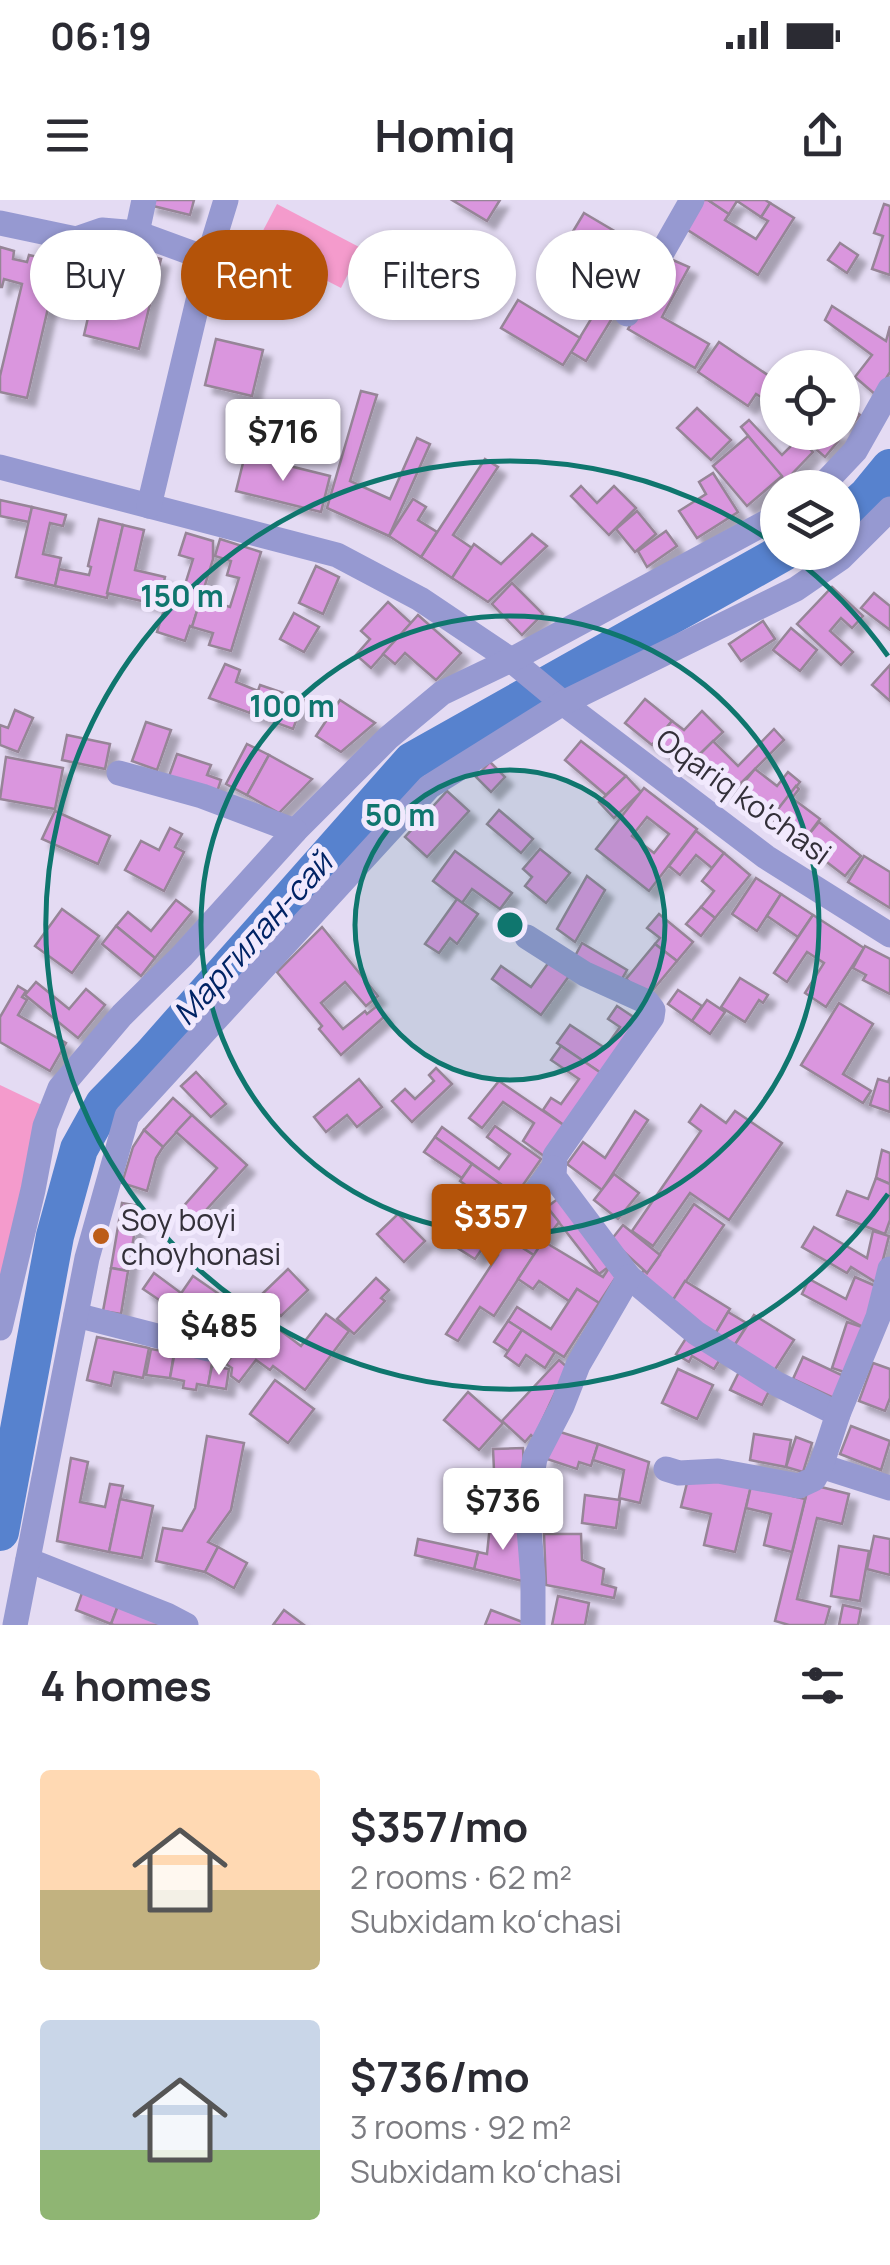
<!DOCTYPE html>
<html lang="en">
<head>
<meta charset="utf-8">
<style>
	body { margin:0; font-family:Manrope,sans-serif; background:#f2f2f3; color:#2b2b33; height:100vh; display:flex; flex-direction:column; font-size:38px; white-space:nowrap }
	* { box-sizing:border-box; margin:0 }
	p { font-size:32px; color:#7c7c81 }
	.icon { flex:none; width:55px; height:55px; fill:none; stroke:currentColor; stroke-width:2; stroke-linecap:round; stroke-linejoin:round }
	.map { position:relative; height:1425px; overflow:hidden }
	.sheet { display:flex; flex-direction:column; background:#fff; flex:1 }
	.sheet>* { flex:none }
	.guide { position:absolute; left:30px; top:30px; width:830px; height:90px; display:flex; gap:20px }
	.fabs { position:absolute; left:760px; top:150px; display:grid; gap:20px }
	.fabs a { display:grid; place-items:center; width:100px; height:100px; border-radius:50%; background:#fff; box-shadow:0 2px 8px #0004; font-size:50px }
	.price { position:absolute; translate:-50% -85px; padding:0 22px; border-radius:10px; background:#fff; color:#222; font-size:32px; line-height:65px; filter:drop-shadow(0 2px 5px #0008) }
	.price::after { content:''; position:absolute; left:50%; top:60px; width:30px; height:22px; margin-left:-15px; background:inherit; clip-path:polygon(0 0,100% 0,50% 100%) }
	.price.current { background:#b45309; color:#fff }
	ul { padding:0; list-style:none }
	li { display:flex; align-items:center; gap:30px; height:250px; padding:0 40px }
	li span { display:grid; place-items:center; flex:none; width:280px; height:200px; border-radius:10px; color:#555 }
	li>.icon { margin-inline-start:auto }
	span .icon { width:120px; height:120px; fill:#fffc; stroke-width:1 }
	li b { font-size:42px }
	h2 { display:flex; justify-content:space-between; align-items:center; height:120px; padding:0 40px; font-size:42px }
	.chip { padding:0 35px; border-radius:45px; background:#fff; box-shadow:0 2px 8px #0004; font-size:35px; line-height:90px }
	.chip.current { background:#b45309; color:#fff }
	.status { display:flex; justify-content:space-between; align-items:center; height:70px; padding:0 50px; background:#fff; direction:ltr }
	.status svg { height:28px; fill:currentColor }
	header { display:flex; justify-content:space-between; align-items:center; height:130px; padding:0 40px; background:#fff; font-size:45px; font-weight:700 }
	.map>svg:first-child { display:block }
	.green { fill:#f49bcc }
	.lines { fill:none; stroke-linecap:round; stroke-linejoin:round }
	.river { stroke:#5782ce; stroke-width:38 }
	.building { fill:#da96de; stroke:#968597; stroke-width:2.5; fill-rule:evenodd; filter:url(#shadow) }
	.minor { stroke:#9699d1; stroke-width:25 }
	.ring { fill:none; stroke:#0f766e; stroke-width:5 }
	.poi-dot { fill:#bc5c19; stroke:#f1e9fd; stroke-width:4 }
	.labels { text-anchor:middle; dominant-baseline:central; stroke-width:10; stroke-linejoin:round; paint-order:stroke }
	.street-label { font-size:30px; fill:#333039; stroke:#f1e9fd }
	.poi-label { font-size:30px; fill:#333039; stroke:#f1e9fd; text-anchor:start }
	.water-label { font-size:32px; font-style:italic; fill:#002365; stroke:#f1e9fd }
	.centre { fill:#0f766e; stroke:#f1e9fd; stroke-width:5 }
	.ring-label { font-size:30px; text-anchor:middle; font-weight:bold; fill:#0f766e; stroke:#f1e9fd; stroke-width:10; stroke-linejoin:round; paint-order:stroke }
</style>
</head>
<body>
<div class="status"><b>06:19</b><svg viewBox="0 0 49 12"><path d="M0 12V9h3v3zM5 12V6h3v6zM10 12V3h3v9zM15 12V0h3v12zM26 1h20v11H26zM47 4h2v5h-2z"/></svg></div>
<header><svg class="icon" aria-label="menu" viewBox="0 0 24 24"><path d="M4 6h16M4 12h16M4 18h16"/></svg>Homiq<svg class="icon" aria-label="share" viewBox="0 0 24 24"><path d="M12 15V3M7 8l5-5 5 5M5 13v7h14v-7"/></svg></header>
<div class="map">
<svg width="890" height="1425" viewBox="0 0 890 1425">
	<defs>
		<filter id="shadow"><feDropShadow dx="8" dy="8" stdDeviation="2.5" flood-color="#0004"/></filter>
	</defs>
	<rect width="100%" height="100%" fill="#e4dbf3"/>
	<g class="green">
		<polygon points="277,4 361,48 341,88 256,44"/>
		<polygon points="0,885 44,906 0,1092"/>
	</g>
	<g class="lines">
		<g class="river">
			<polyline points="842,318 867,296 890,268"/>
			<polyline points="0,1332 55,1036 79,949 104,904 152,855 412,561 784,352"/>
		</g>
	</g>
	<g class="building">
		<polygon points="150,0 194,0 190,15 149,5"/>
		<polygon points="452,0 500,0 487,21"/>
		<polygon points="700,0 708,0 729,14 725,20 756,39 768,21 761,17 770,3 794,18 758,75 683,27"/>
		<polygon points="708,0 765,0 770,3 761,17 737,1 729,14"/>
		<polygon points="884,4 890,6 890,75 872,69 883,36 874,33"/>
		<polygon points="584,13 616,32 595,67 563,48"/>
		<polygon points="616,32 654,56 633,90 595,67"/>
		<polygon points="840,43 858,55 847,73 828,60"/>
		<polygon points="105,45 161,59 139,149 84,135 92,100 52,91 27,198 0,192 0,176 22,84 4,79 2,87 0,87 0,47 14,51 13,59 27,62 29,55 60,62 58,70 97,80"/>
		<polygon points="666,57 689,67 662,117 709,144 695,168 628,129"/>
		<polygon points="597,69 630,89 586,161 571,152 602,101 584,90"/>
		<polygon points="518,100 580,138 563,165 501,128"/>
		<polygon points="832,106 886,141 890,126 890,172 876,195 855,177 872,155 825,120"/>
		<polygon points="216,139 263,150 252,196 205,185"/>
		<polygon points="719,142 778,182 778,196 772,204 756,194 748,206 698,172"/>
		<polygon points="361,191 377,195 350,281 390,299 417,238 430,244 389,336 327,308"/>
		<polygon points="842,201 860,215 825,257 796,232 842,232"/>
		<polygon points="697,208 731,240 711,260 677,228"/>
		<polygon points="749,220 782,255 799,238 813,252 785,281 741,227"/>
		<polygon points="748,236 782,276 747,306 713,266"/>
		<polygon points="245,255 330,276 321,312 236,291"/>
		<polygon points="485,259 498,267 453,335 472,348 452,378 421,357"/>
		<polygon points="713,273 738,312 697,338 679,311 706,294 699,282"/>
		<polygon points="581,286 597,303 614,286 636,308 609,335 571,296"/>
		<polygon points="413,299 426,307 418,320 437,332 421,357 389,336"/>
		<polygon points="0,300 32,307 29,322 0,316"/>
		<polygon points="32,307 66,315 63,326 50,323 43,354 61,358 55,386 16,377"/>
		<polygon points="637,311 656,334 635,352 616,329"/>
		<polygon points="99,319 123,325 107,398 55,386 59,369 89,375 91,367 88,366"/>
		<polygon points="123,325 144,330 135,370 165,377 159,405 107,393"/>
		<polygon points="666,331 677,346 647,367 638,351"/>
		<polygon points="186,333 213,341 213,359 192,427 190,426 185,441 157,432 171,387 183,391 193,359 179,355"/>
		<polygon points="532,334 547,346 488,402 452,378 474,344 501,364"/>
		<polygon points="220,339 261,352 231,451 209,445 213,433 192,427 201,398 230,407 239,378 227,375 231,361 215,356"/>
		<polygon points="316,366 339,377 323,414 299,403"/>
		<polygon points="512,383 543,414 522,435 492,404"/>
		<polygon points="832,387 863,416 852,428 841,418 830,431 853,452 841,465 797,424"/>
		<polygon points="874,393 890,406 890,430 861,408"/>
		<polygon points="388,402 411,423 371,468 356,455 370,439 361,431"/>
		<polygon points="294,413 319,427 304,452 280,439"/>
		<polygon points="418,415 461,453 436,480 405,453 395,464 383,454"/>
		<polygon points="763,421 775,439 741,461 729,444"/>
		<polygon points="791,428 817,450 800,471 773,450"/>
		<polygon points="225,464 240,470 236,482 258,491 250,513 209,498"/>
		<polygon points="890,465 890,501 872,485"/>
		<polygon points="260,485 304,500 293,529 250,513"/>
		<polygon points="645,499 672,521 652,545 625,523"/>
		<polygon points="340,500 375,523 341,552 316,536"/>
		<polygon points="15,510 33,518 18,552 0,545 0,525 8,528"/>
		<polygon points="702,511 723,532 684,569 653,544 672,521 684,530"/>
		<polygon points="146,522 171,530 157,570 132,561"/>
		<polygon points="774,529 784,540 729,595 694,560 713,541 738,566"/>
		<polygon points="67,535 110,544 105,569 62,560"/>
		<polygon points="581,541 626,576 606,595 565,560"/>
		<polygon points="247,544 269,555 247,595 226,584"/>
		<polygon points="177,554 211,565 207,575 221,580 216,595 168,579"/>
		<polygon points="269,555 312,579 279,613 247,595"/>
		<polygon points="6,557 63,568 55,609 0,599"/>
		<polygon points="490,562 505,577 491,592 476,577"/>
		<polygon points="755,569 777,586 788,572 800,582 771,618 737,591"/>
		<polygon points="626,576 641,592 614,618 599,602"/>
		<polygon points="796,586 799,589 792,598 820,619 802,643 771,618"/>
		<path d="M644,588L697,629L649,691L596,649ZM647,617L669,634L654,653L632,636Z"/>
		<polygon points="447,591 469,611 427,657 405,637"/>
		<polygon points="499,610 533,639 521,653 487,624"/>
		<polygon points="55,611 110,636 98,664 42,639"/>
		<polygon points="819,622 861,656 845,676 802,643"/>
		<polygon points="170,628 182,634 175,647 184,652 164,691 125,670 141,641 159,650"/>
		<polygon points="696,631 724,653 712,668 696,655 680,675 669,666"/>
		<polygon points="540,649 570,673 546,703 525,686 532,677 523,669"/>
		<polygon points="455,651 512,693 500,709 472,689 462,703 433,681"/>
		<polygon points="724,653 750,675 715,718 701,707 714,691 702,681"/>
		<polygon points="864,656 890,672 890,708 848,682"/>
		<polygon points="587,676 605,690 575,742 557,729"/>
		<polygon points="756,678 781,694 757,731 732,714"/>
		<polygon points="781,694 813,715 798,737 767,716"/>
		<polygon points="457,699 478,714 457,744 450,738 439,753 425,744"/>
		<polygon points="176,700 192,712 155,758 116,726 128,712 151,731"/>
		<polygon points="701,707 715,718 701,736 686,724"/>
		<polygon points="62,709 99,736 72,773 35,746"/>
		<polygon points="659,714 693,742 677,761 655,744 660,738 647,728"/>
		<polygon points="813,715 864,748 826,807 805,793 824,763 807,752 787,782 774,773"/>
		<polygon points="116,726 155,758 141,776 102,744"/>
		<polygon points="322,727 378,796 366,806 345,782 321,803 343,829 365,811 367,814 377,806 385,816 341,855 319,829 322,826 277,772"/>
		<polygon points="582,743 627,770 619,784 574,758"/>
		<polygon points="655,744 677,761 647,797 626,779"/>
		<polygon points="865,746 890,759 890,794 863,780 866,775 853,768"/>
		<polygon points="549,762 569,776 541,815 492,779 501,766 531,787"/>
		<polygon points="740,778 768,795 763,803 759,800 745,822 721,807"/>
		<polygon points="36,782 69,809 86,789 105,805 78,838 25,795"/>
		<polygon points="18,786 26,791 22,797 27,800 18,815 66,843 50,871 0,842 0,817"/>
		<polygon points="678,790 702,806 692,821 668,804"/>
		<polygon points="707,800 725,812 710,834 692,821"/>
		<polygon points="839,803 873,824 843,874 871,891 863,903 801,865"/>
		<polygon points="617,806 641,822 604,875 557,843 570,825 605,848 620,827 608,819"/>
		<polygon points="561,846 604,875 565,926 543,910 551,898 561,904 579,879 551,860"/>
		<polygon points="436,868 452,884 412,922 392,901 405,889 415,899 434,881 429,875"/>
		<polygon points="196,872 226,904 211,917 181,886"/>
		<polygon points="890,877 890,912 870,905 878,879 888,882"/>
		<polygon points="359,879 382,907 357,927 347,915 326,932 314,917"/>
		<polygon points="499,881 565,926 544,956 523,941 534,923 503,902 482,928 469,918"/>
		<polygon points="173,898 192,915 163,947 144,930"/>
		<polygon points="701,905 726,923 735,911 782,943 729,1020 690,993 653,1046 632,1031 701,931 689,922"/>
		<polygon points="635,911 648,920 602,990 567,964 583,942 605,958"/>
		<polygon points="192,915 247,965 196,1021 182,1008 217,968 176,932"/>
		<polygon points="495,926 541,959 516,995 435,937 442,927 499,969 510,954 487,937"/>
		<polygon points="144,930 163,947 156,958 147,991 122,983 133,947"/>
		<polygon points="435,937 472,964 462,978 424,952"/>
		<polygon points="882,950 890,953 890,984 876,978"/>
		<polygon points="472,964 516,995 503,1012 460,981"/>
		<polygon points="614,974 639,993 618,1019 594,1000"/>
		<polygon points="876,978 890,984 890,1020 885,1034 837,1015 847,991 868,999"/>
		<polygon points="559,998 611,1065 599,1074 547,1007"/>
		<polygon points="471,1002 499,1020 494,1029 534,1055 494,1116 480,1107 458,1141 446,1134 498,1055 465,1033 474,1021 463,1014"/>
		<polygon points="122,1003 139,1006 128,1071 111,1068"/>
		<polygon points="694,1004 724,1025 671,1103 637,1079 644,1070 647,1073"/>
		<polygon points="547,1007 559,1022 534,1055 515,1043"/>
		<polygon points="398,1014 425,1041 404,1062 377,1034"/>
		<polygon points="623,1025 660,1055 647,1073 611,1040"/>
		<polygon points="814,1027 867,1058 873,1031 889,1036 877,1083 851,1067 847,1073 802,1047"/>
		<polygon points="465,1033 484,1046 475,1059 456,1047"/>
		<polygon points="543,1041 603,1077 611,1065 620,1071 599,1103 577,1089 569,1101 539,1081 533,1089 518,1079"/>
		<polygon points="111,1068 128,1071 121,1114 103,1111"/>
		<polygon points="288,1069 308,1090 281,1116 261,1095"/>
		<polygon points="154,1073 181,1093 171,1108 143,1089"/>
		<polygon points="193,1076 242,1110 220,1142 171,1108"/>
		<polygon points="855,1077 878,1087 865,1128 802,1094 809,1079 846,1099"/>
		<polygon points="376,1078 389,1090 381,1098 385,1101 354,1134 337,1119"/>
		<polygon points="685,1081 730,1109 715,1134 669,1106"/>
		<polygon points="577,1089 599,1103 564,1157 508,1121 517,1107 551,1129"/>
		<polygon points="249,1107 301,1146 326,1114 349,1131 305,1190 273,1166 270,1170 256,1160 239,1182 231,1176 232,1168 226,1164 237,1149 225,1139"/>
		<polygon points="728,1112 748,1124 734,1146 715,1134"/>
		<polygon points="754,1115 794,1140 774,1171 734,1146"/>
		<polygon points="508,1121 522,1130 508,1151 494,1142"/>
		<polygon points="847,1122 865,1128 850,1174 832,1168"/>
		<polygon points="522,1130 555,1152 545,1168 526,1155 519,1166 505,1156"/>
		<polygon points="690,1132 724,1153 714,1169 692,1156 689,1162 676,1154"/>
		<polygon points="97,1137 149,1148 143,1178 114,1172 111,1186 87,1180"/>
		<polygon points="151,1149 174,1153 170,1178 146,1175"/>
		<polygon points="175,1151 213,1158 208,1186 197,1184 196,1190 183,1188 184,1181 170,1178"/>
		<polygon points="803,1157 848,1178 838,1200 793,1179"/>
		<polygon points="559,1160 567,1167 534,1238 531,1235 525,1242 502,1221"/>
		<polygon points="873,1163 890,1169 890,1198 885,1211 859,1201"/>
		<polygon points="212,1166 229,1169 226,1189 208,1186"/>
		<polygon points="741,1168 773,1183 762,1205 730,1190"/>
		<polygon points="678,1169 713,1185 697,1219 662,1203"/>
		<polygon points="275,1180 314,1209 288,1243 250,1214"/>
		<polygon points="468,1192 503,1223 479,1250 444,1220"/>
		<polygon points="851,1226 890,1241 881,1270 840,1254"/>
		<polygon points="554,1230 598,1244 591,1266 579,1262 577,1269 544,1258"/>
		<polygon points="754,1234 791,1240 786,1267 750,1260"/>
		<polygon points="207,1236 244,1243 231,1310 208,1342 218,1347 205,1372 156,1361 163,1328 182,1331 195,1308"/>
		<polygon points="796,1237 812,1243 803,1272 786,1267"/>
		<polygon points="598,1244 649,1262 640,1303 619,1298 624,1270 593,1260"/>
		<polygon points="523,1248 525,1290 495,1291 493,1249"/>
		<polygon points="71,1258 88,1262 80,1302 105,1307 110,1284 123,1286 109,1352 57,1341"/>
		<polygon points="689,1275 751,1286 735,1352 704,1345 711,1314 681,1307"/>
		<polygon points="809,1284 849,1294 842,1324 817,1318 797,1399 830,1407 825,1425 789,1425 775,1421"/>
		<polygon points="751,1286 805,1299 792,1352 764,1345 771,1314 746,1308"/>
		<polygon points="585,1295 620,1300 616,1328 582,1323"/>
		<polygon points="120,1299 153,1306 142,1358 109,1352"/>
		<polygon points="490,1325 524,1328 522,1381 474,1369 478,1352 487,1354"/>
		<polygon points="544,1334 581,1334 582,1360 604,1369 602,1384 616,1388 614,1398 546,1385"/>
		<polygon points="874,1336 890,1339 890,1375 867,1369"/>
		<polygon points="418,1339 478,1352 474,1369 415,1355"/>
		<polygon points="839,1346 869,1351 860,1401 831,1396"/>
		<polygon points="218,1347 247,1363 234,1388 205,1372"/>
		<polygon points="83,1390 119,1403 111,1424 76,1410"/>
		<polygon points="558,1396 589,1403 585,1425 552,1425"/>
		<polygon points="119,1403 170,1425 114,1425 111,1424"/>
		<polygon points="843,1405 861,1409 858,1425 839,1425"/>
		<polygon points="284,1410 304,1425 273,1425"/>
		<polygon points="491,1410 525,1423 524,1425 485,1425"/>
	</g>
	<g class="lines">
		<g class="minor">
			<polyline points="0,23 76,39 102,30 137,33 208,59"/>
			<polyline points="137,33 144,0"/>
			<polyline points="627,114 692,0"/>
			<polyline points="0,267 337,355 420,399 511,460 563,503 766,657 890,735"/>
			<polyline points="820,288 855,251 890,189"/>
			<polyline points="149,306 208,59 226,0"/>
			<polyline points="295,631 388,538 442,493 511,460 778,316"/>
			<polyline points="527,737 585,774 647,802 653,810 652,817 555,956 554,977 629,1077 696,1133 777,1184 838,1214"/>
			<polyline points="512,1025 553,968"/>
			<polyline points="76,1115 208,1149"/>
			<polyline points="0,1128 33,990 45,926 60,888 122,815 182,756 295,631 202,596 119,573"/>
			<polyline points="821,1266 890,1288"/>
			<polyline points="666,1269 679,1273 718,1271 799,1286 814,1279 821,1266 838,1214 878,1117 890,1069"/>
			<polyline points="28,1360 167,1415 186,1425"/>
			<polyline points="15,1425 87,1058 127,916 429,587 563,503 796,389 841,358 890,309"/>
			<polyline points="533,1425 533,1378 527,1304 535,1258 562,1206 578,1165 629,1077"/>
		</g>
	</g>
	<circle cx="510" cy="725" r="155" fill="#0f766e" fill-opacity=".12"/>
	<g class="ring">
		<circle cx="510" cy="725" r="155"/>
		<circle cx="510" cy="725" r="309"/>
		<path d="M888 994A464 464 0 1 1 776 345M789 354A464 464 0 0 1 888 456"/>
	</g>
	<circle class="poi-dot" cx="101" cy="1036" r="10"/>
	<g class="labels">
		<g class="street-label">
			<text transform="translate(744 596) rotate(36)">Oqariq ko'chasi</text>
		</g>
		<g class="poi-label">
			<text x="121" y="1019">Soy boyi<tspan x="121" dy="34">choyhonasi</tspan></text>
		</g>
		<g class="water-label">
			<text transform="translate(252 738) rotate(-48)">Маргилан-сай</text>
		</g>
	</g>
	<circle cx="510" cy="725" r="15" class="centre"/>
	<g class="ring-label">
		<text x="182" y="407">150 m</text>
		<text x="292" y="517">100 m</text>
		<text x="400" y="626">50 m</text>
	</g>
</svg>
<div class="fabs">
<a><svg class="icon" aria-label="locate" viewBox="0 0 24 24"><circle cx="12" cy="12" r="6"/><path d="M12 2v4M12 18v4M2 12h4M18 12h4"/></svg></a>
<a><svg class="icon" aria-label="layers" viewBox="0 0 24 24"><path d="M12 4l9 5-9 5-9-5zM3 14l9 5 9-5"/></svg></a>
</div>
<b class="price" style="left:283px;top:284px">$716</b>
<b class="price current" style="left:491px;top:1069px">$357</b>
<b class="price" style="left:219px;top:1178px">$485</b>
<b class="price" style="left:503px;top:1353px">$736</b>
<div class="guide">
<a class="chip">Buy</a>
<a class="chip current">Rent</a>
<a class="chip">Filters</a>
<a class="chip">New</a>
</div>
</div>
<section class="sheet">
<h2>4 homes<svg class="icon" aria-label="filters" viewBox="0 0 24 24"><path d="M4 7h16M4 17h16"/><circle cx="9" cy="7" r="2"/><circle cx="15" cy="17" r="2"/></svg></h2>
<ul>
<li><span style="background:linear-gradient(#ffd9b3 60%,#c2b280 0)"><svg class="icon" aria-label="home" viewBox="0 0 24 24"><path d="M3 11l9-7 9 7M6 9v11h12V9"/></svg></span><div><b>$357/mo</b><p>2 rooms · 62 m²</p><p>Subxidam koʻchasi</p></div></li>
<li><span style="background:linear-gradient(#c9d6e8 65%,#8fb573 0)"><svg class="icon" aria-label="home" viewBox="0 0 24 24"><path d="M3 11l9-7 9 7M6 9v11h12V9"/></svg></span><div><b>$736/mo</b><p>3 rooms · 92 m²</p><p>Subxidam koʻchasi</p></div></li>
</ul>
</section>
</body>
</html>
